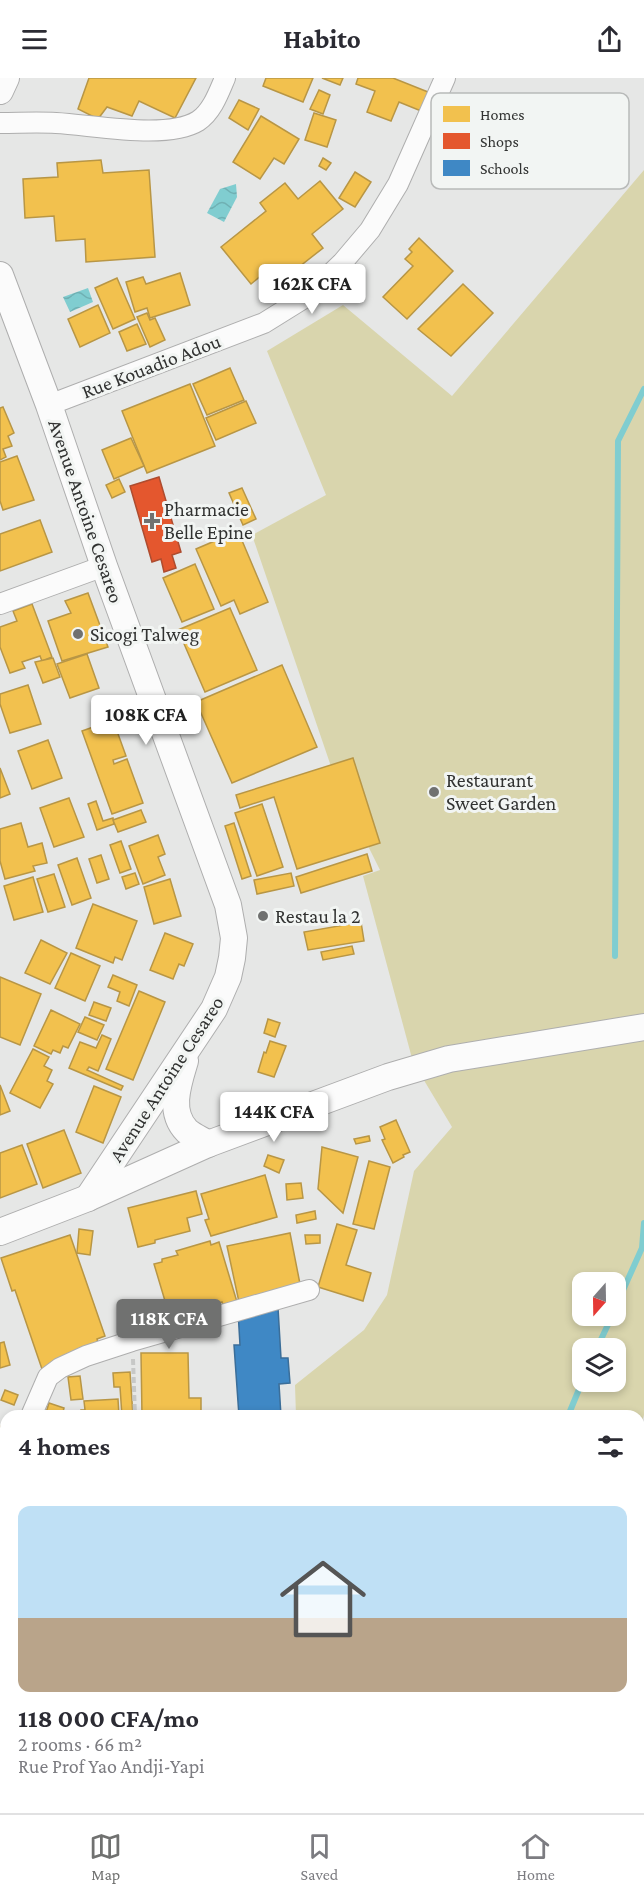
<!DOCTYPE html>
<html lang="en">
<head>
<meta charset="utf-8">
<style>
	body { margin:0; font-family:"Crimson Pro",serif; background:#f2f2f3; color:#2b2b33; height:100vh; display:flex; flex-direction:column; font-size:22px; white-space:nowrap }
	* { box-sizing:border-box; margin:0 }
	p { font-size:20px; color:#7c7c81 }
	.icon { flex:none; width:33px; height:33px; fill:none; stroke:currentColor; stroke-width:2; stroke-linecap:round; stroke-linejoin:round }
	.map { position:relative; flex:1; overflow:hidden }
	.details { position:absolute; left:0px; top:1332px; width:645px; height:404px; display:flex; flex-direction:column; background:#fff; border-radius:18px 18px 0 0; box-shadow:0 3px 9px #0003 }
	.details>* { flex:none }
	.needle { width:39px; rotate:200deg }
	.controls { position:absolute; left:572px; top:1194px; display:grid; gap:12px }
	.controls a { display:grid; place-items:center; width:54px; height:54px; border-radius:12px; background:#fff; box-shadow:0 3px 9px #0003; font-size:30px }
	.price { position:absolute; translate:-50% -51px; padding:0 14px; border-radius:6px; background:#fff; color:#222; font-size:20px; line-height:39px; filter:drop-shadow(0 2px 3px #0008) }
	.price::after { content:''; position:absolute; left:50%; top:36px; width:18px; height:14px; margin-left:-9px; background:inherit; clip-path:polygon(0 0,100% 0,50% 100%) }
	.price.active { background:#707170; color:#fff }
	ul { padding:0; list-style:none }
	li { display:grid; align-content:center; gap:12px; height:318px; padding:0 18px }
	li span { display:grid; place-items:center; height:186px; border-radius:12px; color:#555 }
	li>.icon { margin-inline-start:auto }
	span .icon { width:108px; height:108px; fill:#fffc; stroke-width:1 }
	li b { font-size:26px }
	h2 { display:flex; justify-content:space-between; align-items:center; height:72px; padding:0 18px; font-size:26px }
	header { display:flex; justify-content:space-between; align-items:center; height:78px; padding:0 18px; background:#fff; font-size:27px; font-weight:700 }
	.dock { display:flex; justify-content:space-around; align-items:center; height:84px; border-top:2px solid #e1e1e2; background:#fff; font-size:16px; color:#7c7c81 }
	.dock a { display:grid; justify-items:center; gap:3px }
	.dock .active { color:#707170 }
	.map>svg:first-child { display:block }
	.green { fill:#d9d5ad; fill-rule:evenodd }
	.water { fill:url(#water-waves) }
	.homes { fill:#f2c14e; stroke:#b89645; stroke-width:1.5 }
	.shops { fill:#e4572e; stroke:#ae4c2f; stroke-width:1.5 }
	.schools { fill:#3f88c5; stroke:#3b6e99; stroke-width:1.5 }
	.lines { fill:none; stroke-linecap:round; stroke-linejoin:round }
	.stream { stroke:#80cdd0; stroke-width:6 }
	.minor-casing { stroke:#aeaeae; stroke-width:22 }
	.tertiary-casing { stroke:#aeaeae; stroke-width:28 }
	.primary-casing { stroke:#aeaeae; stroke-width:34 }
	.motorway-casing { stroke:#aeaeae; stroke-width:36 }
	.path { stroke:#c7c8c7; stroke-width:4; stroke-dasharray:6 3; stroke-linecap:butt }
	.minor { stroke:#fbfbfb; stroke-width:20 }
	.tertiary { stroke:#fbfbfb; stroke-width:26 }
	.primary { stroke:#fbfbfb; stroke-width:32 }
	.motorway { stroke:#fbfbfb; stroke-width:33 }
	.poi-dot { fill:#707170; stroke:#f2f5f3; stroke-width:2 }
	.labels { text-anchor:middle; dominant-baseline:central; stroke-width:6; stroke-linejoin:round; paint-order:stroke }
	.street-label { font-size:20px; fill:#313231; stroke:#f2f5f3 }
	.poi-label { font-size:20px; fill:#313231; stroke:#f2f5f3; text-anchor:start }
	.key { fill:#f2f5f3; stroke:#b8bab9; stroke-width:1.5 }
	.key-label { font-size:16px; fill:#313231 }
</style>
</head>
<body>
<header><svg class="icon" aria-label="menu" viewBox="0 0 24 24"><path d="M4 6h16M4 12h16M4 18h16"/></svg>Habito<svg class="icon" aria-label="share" viewBox="0 0 24 24"><path d="M12 15V3M7 8l5-5 5 5M5 13v7h14v-7"/></svg></header>
<div class="map">
<svg width="644" height="1735" viewBox="0 0 644 1735">
	<defs>
		<pattern id="water-waves" width="16" height="10" patternUnits="userSpaceOnUse" patternTransform="scale(1.5)"><rect width="16" height="10" fill="#80cdd0"/><path d="M0 5q4-4 8 0t8 0" fill="none" stroke="#6fb0b3"/></pattern>
	</defs>
	<rect width="100%" height="100%" fill="#e6e7e6"/>
	<g class="green">
		<path d="M644,92V1337L639,1354V1338H296L295,1307L364,1252L387,1217L414,1093L452,1049L413,984L363,798L380,792L337,706L252,457L326,417L267,273L343,227L452,318ZM582,1204H615V1238H582ZM582,1270H615V1304H582Z"/>
		<polygon points="116,1730 222,1730 295,1735 115,1735"/>
	</g>
	<g class="water">
		<polygon points="236,106 237,119 224,144 207,135 220,111"/>
		<polygon points="88,210 93,224 70,234 63,219"/>
	</g>
	<g class="homes">
		<polygon points="89,0 196,0 175,40 139,23 132,38 107,29 98,41 78,31"/>
		<polygon points="266,0 313,0 303,24 263,8"/>
		<polygon points="322,0 343,0 340,7"/>
		<polygon points="358,0 393,0 433,16 426,35 399,24 391,43 367,34 375,13 356,6"/>
		<polygon points="319,12 330,17 323,36 310,31"/>
		<polygon points="239,22 259,31 248,52 229,40"/>
		<polygon points="314,35 336,42 327,69 305,62"/>
		<polygon points="261,38 299,61 284,86 274,80 260,101 233,84"/>
		<polygon points="323,80 331,85 326,92 319,88"/>
		<polygon points="101,82 103,95 149,92 155,179 86,184 85,161 56,163 54,138 25,140 23,101 58,99 57,85"/>
		<polygon points="355,94 371,104 355,129 339,120"/>
		<polygon points="320,103 343,131 312,156 323,170 285,200 274,187 251,206 221,169 266,133 260,125 285,105 298,121"/>
		<polygon points="419,160 453,193 407,241 383,219 413,188 405,181 412,174 409,171"/>
		<polygon points="180,195 190,227 150,240 147,230 135,234 126,204 143,199 146,206"/>
		<polygon points="117,200 135,241 113,251 95,210"/>
		<polygon points="463,206 493,235 451,278 418,251"/>
		<polygon points="98,227 110,255 80,269 68,241"/>
		<polygon points="147,235 150,242 155,240 165,262 150,269 137,239"/>
		<polygon points="137,246 146,266 127,273 119,254"/>
		<polygon points="230,290 244,322 207,337 193,306"/>
		<polygon points="190,306 215,368 147,395 122,333"/>
		<polygon points="246,323 256,345 216,362 206,340"/>
		<polygon points="3,329 14,355 8,358 12,368 3,371 6,379 0,382 0,330"/>
		<polygon points="131,360 144,388 114,401 102,372"/>
		<polygon points="17,378 34,422 3,432 0,423 0,384"/>
		<polygon points="119,401 125,414 112,420 106,407"/>
		<polygon points="242,410 256,441 243,447 229,415"/>
		<polygon points="40,442 52,474 0,493 0,456"/>
		<polygon points="238,453 268,524 240,536 234,522 221,528 196,471"/>
		<polygon points="195,486 214,531 182,544 163,500"/>
		<polygon points="88,515 108,569 62,583 48,543 71,535 65,523"/>
		<polygon points="32,526 52,579 42,583 40,578 22,584 25,590 10,595 0,569 0,549 17,543 13,533"/>
		<polygon points="230,530 257,592 205,614 178,552"/>
		<polygon points="87,576 99,610 70,620 57,586"/>
		<polygon points="53,580 60,599 43,605 35,584"/>
		<polygon points="282,587 317,669 232,705 196,624"/>
		<polygon points="28,607 41,646 10,655 0,626 0,616"/>
		<polygon points="113,642 126,678 113,682 114,686 127,681 143,725 112,736 82,653"/>
		<polygon points="48,662 62,700 32,711 18,673"/>
		<polygon points="353,680 380,765 297,791 274,719 240,730 236,717"/>
		<polygon points="0,690 10,716 0,720"/>
		<polygon points="69,720 84,759 54,769 40,730"/>
		<polygon points="96,723 103,743 113,740 114,746 97,752 88,726"/>
		<polygon points="262,726 283,789 257,798 235,735"/>
		<polygon points="141,732 146,744 118,754 113,742"/>
		<polygon points="21,745 28,769 42,765 47,785 33,788 35,793 5,801 0,783 0,751"/>
		<polygon points="234,745 251,798 242,801 225,748"/>
		<polygon points="158,757 165,776 158,779 165,797 143,806 129,768"/>
		<polygon points="121,763 131,791 120,795 110,767"/>
		<polygon points="367,776 372,793 301,815 296,799"/>
		<polygon points="101,777 109,801 97,805 89,781"/>
		<polygon points="77,780 91,820 72,827 58,787"/>
		<polygon points="135,795 139,806 126,811 122,799"/>
		<polygon points="291,795 294,808 257,816 254,802"/>
		<polygon points="54,796 65,829 48,834 37,801"/>
		<polygon points="33,799 43,834 14,842 4,808"/>
		<polygon points="170,801 181,838 154,846 144,809"/>
		<polygon points="93,826 137,843 122,882 115,879 113,885 76,870"/>
		<polygon points="361,844 364,863 308,872 304,854"/>
		<polygon points="165,855 193,866 184,888 179,886 173,901 150,892"/>
		<polygon points="41,862 67,875 50,906 25,895"/>
		<polygon points="352,868 354,876 323,882 321,874"/>
		<polygon points="71,875 100,888 85,923 55,910"/>
		<polygon points="113,897 137,907 129,928 117,923 120,914 108,909"/>
		<polygon points="0,899 41,916 20,967 0,959"/>
		<polygon points="139,913 165,924 133,1002 106,991"/>
		<polygon points="94,924 111,930 106,943 89,937"/>
		<polygon points="51,932 80,946 68,970 63,968 60,975 53,972 51,976 34,968"/>
		<polygon points="85,939 104,947 97,962 78,954"/>
		<polygon points="268,941 280,945 275,959 264,955"/>
		<polygon points="102,957 111,961 98,993 89,989 87,992 123,1008 121,1012 69,990 80,964 96,970"/>
		<polygon points="270,963 286,968 274,999 258,994 264,974 266,975"/>
		<polygon points="33,971 49,979 44,988 52,992 47,1003 53,1006 40,1030 10,1015"/>
		<polygon points="0,1007 10,1033 0,1037"/>
		<polygon points="94,1008 121,1019 103,1065 76,1054"/>
		<polygon points="396,1042 410,1074 403,1077 404,1079 393,1085 382,1062 385,1061 380,1049"/>
		<polygon points="64,1052 81,1095 43,1110 27,1066"/>
		<polygon points="369,1058 370,1063 356,1066 354,1061"/>
		<polygon points="22,1067 37,1106 0,1120 0,1075"/>
		<polygon points="322,1069 358,1079 343,1135 318,1111"/>
		<polygon points="268,1077 284,1082 279,1095 264,1088"/>
		<polygon points="369,1083 390,1089 374,1151 353,1146"/>
		<polygon points="265,1097 277,1139 211,1158 205,1142 209,1141 201,1116"/>
		<polygon points="301,1105 303,1120 287,1122 286,1106"/>
		<polygon points="196,1113 202,1136 187,1140 190,1153 155,1162 155,1165 138,1169 128,1130"/>
		<polygon points="315,1133 316,1141 297,1145 296,1137"/>
		<polygon points="337,1146 357,1152 346,1187 371,1195 363,1223 318,1209"/>
		<polygon points="79,1151 93,1153 90,1177 77,1175"/>
		<polygon points="290,1155 301,1211 239,1224 227,1168"/>
		<polygon points="70,1157 105,1258 97,1261 99,1268 43,1294 15,1212 12,1213 1,1180"/>
		<polygon points="305,1157 320,1157 320,1165 306,1166"/>
		<polygon points="210,1163 211,1167 219,1164 237,1224 223,1227 222,1224 182,1235 183,1239 171,1243 154,1186 162,1184 162,1181 178,1177 176,1173"/>
		<polygon points="4,1264 10,1287 0,1290 0,1265"/>
		<polygon points="141,1275 188,1275 189,1320 201,1320 201,1338 142,1338"/>
		<polygon points="130,1294 133,1338 122,1338 120,1309 114,1309 113,1295"/>
		<polygon points="80,1298 83,1321 71,1322 68,1299"/>
		<polygon points="5,1312 18,1317 14,1327 1,1322"/>
		<polygon points="118,1321 119,1338 81,1338 81,1332 85,1332 84,1323"/>
		<polygon points="49,1325 64,1330 62,1338 45,1338"/>
		<polygon points="2,1346 6,1348 6,1364 0,1381 0,1352"/>
		<polygon points="6,1437 6,1461 5,1461 0,1446 0,1439"/>
		<polygon points="0,1481 3,1481 6,1491 6,1513 0,1514"/>
		<polygon points="0,1531 6,1531 6,1552 2,1552"/>
		<rect x="0" y="1559" width="6" height="15"/>
	</g>
	<polygon class="shops" points="159,399 181,474 172,477 176,490 164,494 161,481 152,484 130,408"/>
	<polygon class="schools" points="278,1230 281,1280 288,1280 290,1305 279,1306 281,1338 239,1338 234,1267 240,1267 238,1233"/>
	<g class="lines">
		<g class="stream">
			<polyline points="615,878 618,363 644,311"/>
			<polyline points="615,1230 642,1170 644,1145"/>
			<polyline points="597,1270 612,1238"/>
			<polyline points="568,1338 582,1304"/>
		</g>
		<defs>
			<g id="minor">
				<path d="M0,45C19,45 37,44 56,45C94,47 167,62 198,43C212,34 219,14 225,0"/>
				<polyline points="49,327 264,245 309,217 342,185 370,152 398,106 445,0"/>
				<polyline points="0,526 104,488"/>
				<polyline points="31,1338 48,1299 60,1290 86,1278 132,1263 309,1212"/>
				<polyline points="0,1411 6,1399"/>
			</g>
			<g id="tertiary">
				<polyline points="0,13 6,0"/>
				<polyline points="0,197 49,327 104,488 228,827 234,860 232,880 228,899 214,931 88,1120"/>
				<path d="M185,983C178,1006 168,1034 187,1053C193,1058 202,1062 208,1066"/>
				<polyline points="0,1154 88,1120 208,1066 388,999 449,981 644,949"/>
			</g>
			<g id="primary">
				<polyline points="0,1686 6,1687"/>
				<polyline points="639,1720 644,1720"/>
			</g>
			<g id="motorway">
				<polyline points="639,1459 644,1453"/>
				<polyline points="0,1646 6,1643"/>
				<polyline points="639,1674 644,1656"/>
				<polyline points="0,1723 6,1725"/>
				<polyline points="29,1730 55,1735"/>
				<polyline points="622,1735 623,1730"/>
			</g>
		</defs>
		<use href="#minor" class="minor-casing"/>
		<use href="#tertiary" class="tertiary-casing"/>
		<use href="#primary" class="primary-casing"/>
		<use href="#motorway" class="motorway-casing"/>
		<polyline class="path" points="133,1281 135,1338"/>
		<use href="#minor" class="minor"/>
		<use href="#tertiary" class="tertiary"/>
		<use href="#primary" class="primary"/>
		<use href="#motorway" class="motorway"/>
	</g>
	<g class="poi-dot">
		<path d="M149 434h6v6h6v6h-6v6h-6v-6h-6v-6h6z"/>
		<circle cx="78" cy="556" r="6"/>
		<circle cx="434" cy="714" r="6"/>
		<circle cx="263" cy="838" r="6"/>
	</g>
	<g class="labels">
		<g class="street-label">
			<text transform="translate(151 288) rotate(-21)">Rue Kouadio Adou</text>
			<text transform="translate(86 433) rotate(71)">Avenue Antoine Cesareo</text>
			<text transform="translate(166 1001) rotate(-57)">Avenue Antoine Cesareo</text>
		</g>
		<g class="poi-label">
			<text x="164" y="431">Pharmacie<tspan x="164" dy="23">Belle Epine</tspan></text>
			<text x="90" y="556">Sicogi Talweg</text>
			<text x="446" y="702">Restaurant<tspan x="446" dy="23">Sweet Garden</tspan></text>
			<text x="275" y="838">Restau la 2</text>
		</g>
	</g>
	<rect x="431" y="15" width="198" height="96" rx="9" class="key"/>
	<rect x="443" y="28" width="27" height="16" fill="#f2c14e"/>
	<rect x="443" y="55" width="27" height="16" fill="#e4572e"/>
	<rect x="443" y="82" width="27" height="16" fill="#3f88c5"/>
	<g class="key-label">
		<text x="480" y="42">Homes</text>
		<text x="480" y="69">Shops</text>
		<text x="480" y="96">Schools</text>
	</g>
</svg>
<div class="controls">
<a><svg class="needle" viewBox="-14 -14 28 28"><path d="M0-13l5 13h-10z" fill="#e53935"/><path d="M0 13l5-13h-10z" fill="#7c7c81"/></svg></a>
<a><svg class="icon" aria-label="layers" viewBox="0 0 24 24"><path d="M12 4l9 5-9 5-9-5zM3 14l9 5 9-5"/></svg></a>
</div>
<b class="price" style="left:312px;top:237px">162K CFA</b>
<b class="price" style="left:146px;top:668px">108K CFA</b>
<b class="price" style="left:274px;top:1065px">144K CFA</b>
<b class="price active" style="left:169px;top:1272px">118K CFA</b>
<section class="details">
<h2>4 homes<svg class="icon" aria-label="filters" viewBox="0 0 24 24"><path d="M4 7h16M4 17h16"/><circle cx="9" cy="7" r="2"/><circle cx="15" cy="17" r="2"/></svg></h2>
<ul>
<li><span style="background:linear-gradient(#bfe0f5 60%,#b9a48a 0)"><svg class="icon" aria-label="home" viewBox="0 0 24 24"><path d="M3 11l9-7 9 7M6 9v11h12V9"/></svg></span><div><b>118 000 CFA/mo</b><p>2 rooms · 66 m²</p><p>Rue Prof Yao Andji-Yapi</p></div></li>
</ul>
</section>
</div>
<nav class="dock">
<a class="active"><svg class="icon" aria-label="map" viewBox="0 0 24 24"><path d="M3 6l6-2 6 2 6-2v14l-6 2-6-2-6 2zM9 4v14M15 6v14"/></svg>Map</a>
<a><svg class="icon" aria-label="saved" viewBox="0 0 24 24"><path d="M7 4h10v16l-5-4-5 4z"/></svg>Saved</a>
<a><svg class="icon" aria-label="home" viewBox="0 0 24 24"><path d="M3 11l9-7 9 7M6 9v11h12V9"/></svg>Home</a>
</nav>
</body>
</html>
